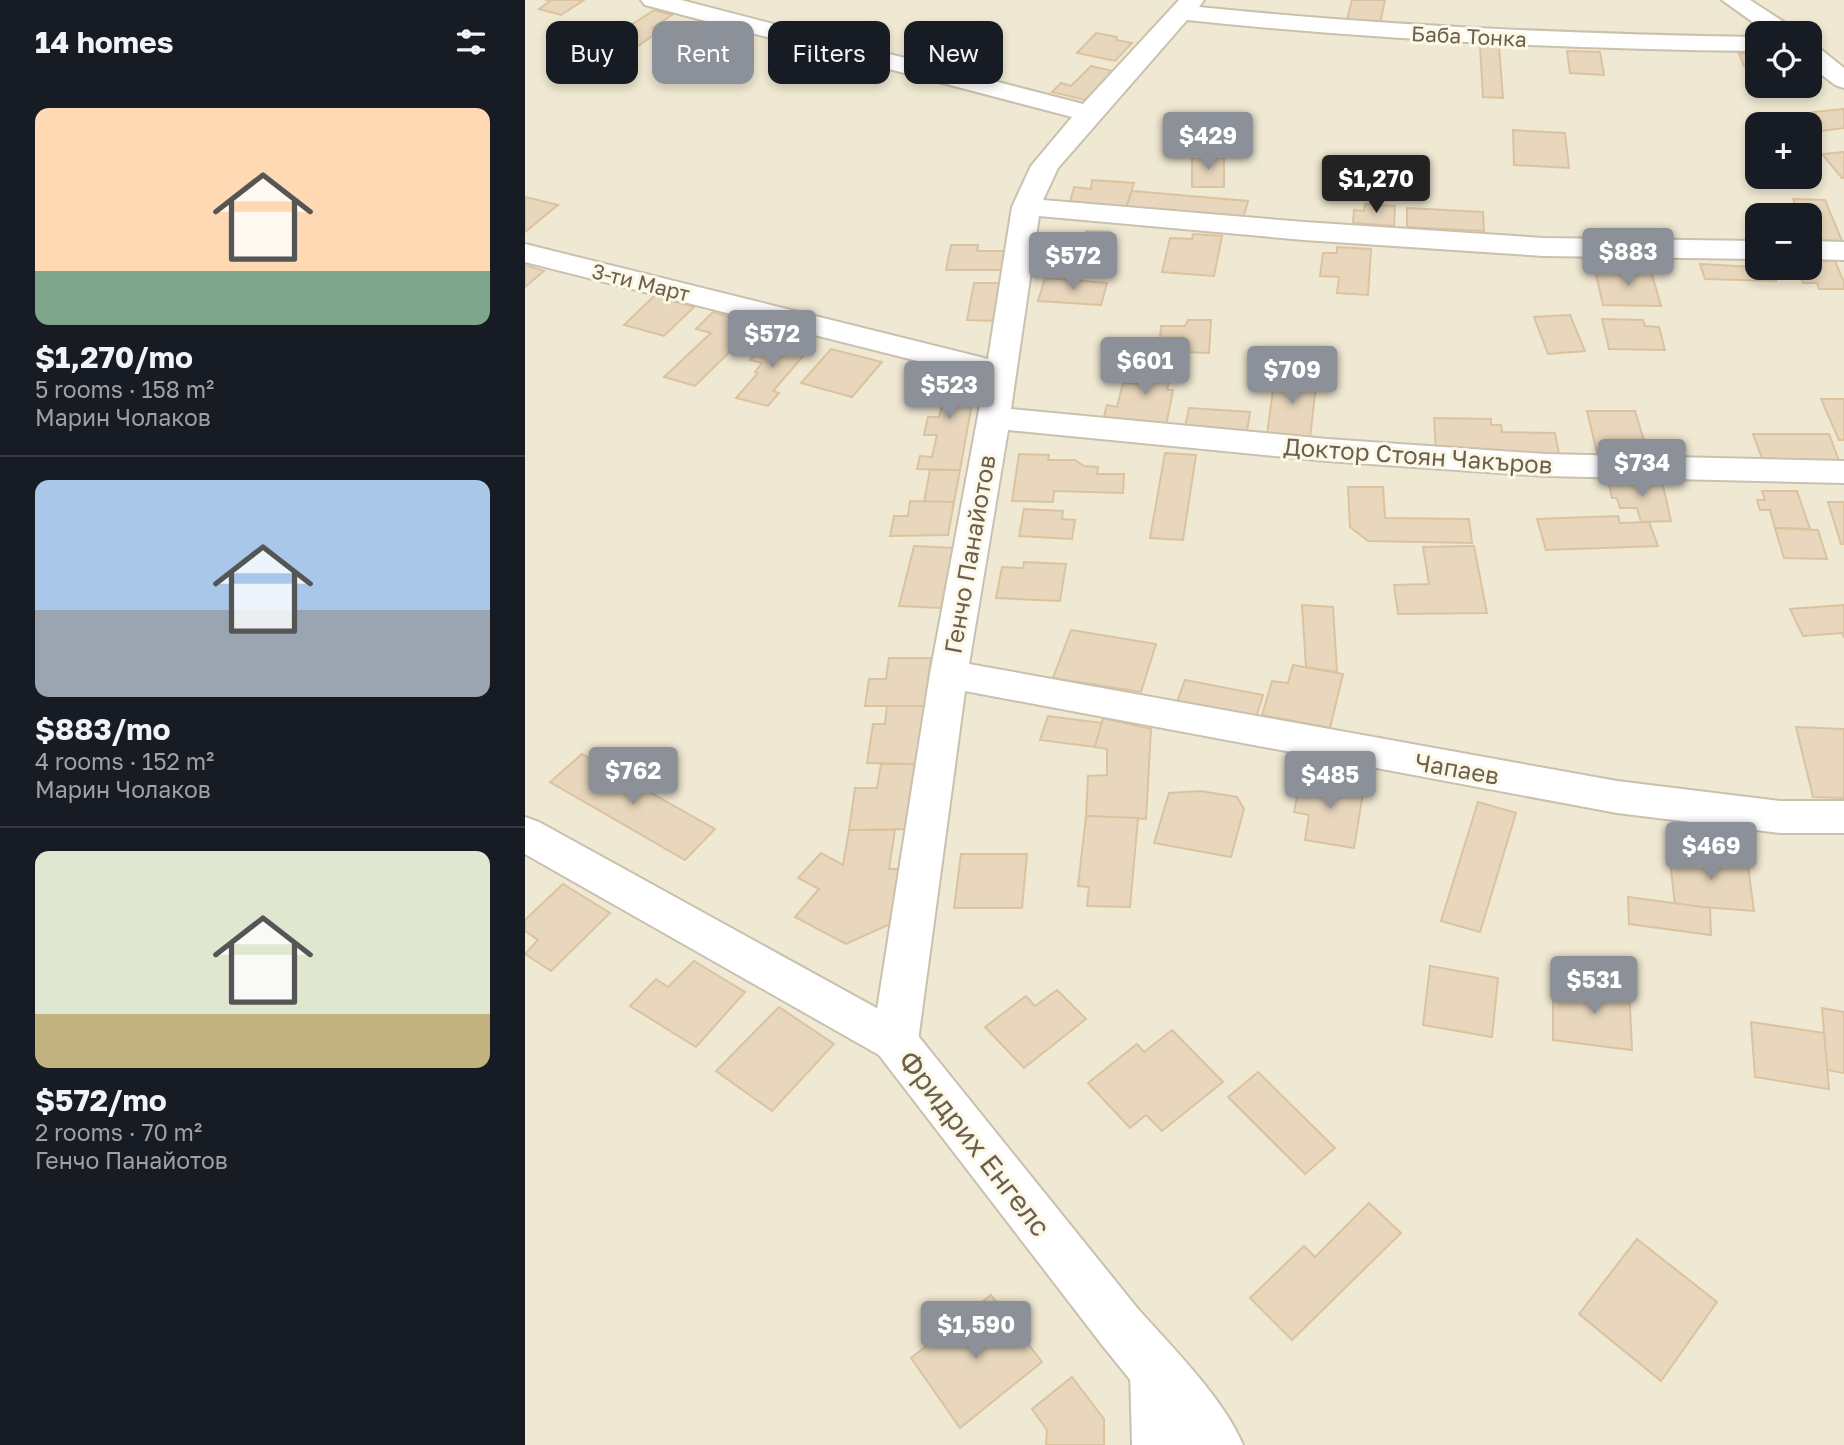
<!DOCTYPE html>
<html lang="en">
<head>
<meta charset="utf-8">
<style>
	body { margin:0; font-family:"Golos Text",sans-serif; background:#20242c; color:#f1f3f6; height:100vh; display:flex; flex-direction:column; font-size:26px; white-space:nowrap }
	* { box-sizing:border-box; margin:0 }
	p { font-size:23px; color:#9ea1a6 }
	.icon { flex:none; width:38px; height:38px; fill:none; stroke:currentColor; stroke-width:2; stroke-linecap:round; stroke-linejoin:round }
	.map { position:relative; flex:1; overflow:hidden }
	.panel { display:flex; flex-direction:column; background:#171b24; width:525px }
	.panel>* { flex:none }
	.top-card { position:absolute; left:21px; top:21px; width:665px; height:63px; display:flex; gap:14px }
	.controls { position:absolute; left:1220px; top:21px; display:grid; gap:14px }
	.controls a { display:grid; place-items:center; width:77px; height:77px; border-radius:14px; background:#171b24; box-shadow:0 4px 10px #0003; font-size:35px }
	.price { position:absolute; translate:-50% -60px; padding:0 16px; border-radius:7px; background:#8c9099; color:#fff; font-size:23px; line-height:46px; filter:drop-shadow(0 2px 4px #0008) }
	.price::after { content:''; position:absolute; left:50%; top:42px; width:21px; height:16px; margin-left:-10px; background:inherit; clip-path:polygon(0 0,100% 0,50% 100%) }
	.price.current { background:#222; color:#fff }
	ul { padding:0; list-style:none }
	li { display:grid; align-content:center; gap:14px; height:371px; padding:0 35px }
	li+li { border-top:2px solid #363941 }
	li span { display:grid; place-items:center; height:217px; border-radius:14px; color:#555 }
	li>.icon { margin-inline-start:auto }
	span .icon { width:126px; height:126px; fill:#fffc; stroke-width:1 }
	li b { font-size:30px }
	h2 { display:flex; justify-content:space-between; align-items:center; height:84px; padding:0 35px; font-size:30px }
	.chip { padding:0 24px; border-radius:14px; background:#171b24; box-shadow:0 4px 10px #0003; font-size:24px; line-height:63px }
	.chip.current { background:#8c9099; color:#fff }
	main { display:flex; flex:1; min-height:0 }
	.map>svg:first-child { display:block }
	.residential { fill:#efe8d2; fill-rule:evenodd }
	.building { fill:#e8d7bc; stroke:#dbc3a0; stroke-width:2 }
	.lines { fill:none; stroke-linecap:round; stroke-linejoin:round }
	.minor-casing { stroke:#cac0ae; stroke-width:4 }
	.tertiary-casing { stroke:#cac0ae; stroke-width:4 }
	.secondary-casing { stroke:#cbbfaa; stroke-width:4 }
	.minor { fill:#fff; fill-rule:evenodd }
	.tertiary { fill:#fff; fill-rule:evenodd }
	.secondary { fill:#fff; fill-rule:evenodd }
	.labels { text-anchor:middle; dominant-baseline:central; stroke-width:6; stroke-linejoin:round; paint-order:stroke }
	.far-street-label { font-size:21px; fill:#6d5f4c; stroke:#fcf8e8 }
	.street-label { font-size:24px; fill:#6d5f4c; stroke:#fcf8e8 }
	.near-street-label { font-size:28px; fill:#6d5f4c; stroke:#fcf8e8 }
</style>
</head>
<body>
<main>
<section class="panel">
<h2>14 homes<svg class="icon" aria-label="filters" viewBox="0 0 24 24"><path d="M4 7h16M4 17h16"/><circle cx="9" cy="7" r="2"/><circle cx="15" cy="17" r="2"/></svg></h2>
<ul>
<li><span style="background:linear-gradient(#ffd9b3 75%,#7fa58c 0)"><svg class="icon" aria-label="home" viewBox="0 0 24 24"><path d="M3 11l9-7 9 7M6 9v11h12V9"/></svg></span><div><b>$1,270/mo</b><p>5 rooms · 158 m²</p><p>Марин Чолаков</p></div></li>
<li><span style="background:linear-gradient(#a9c7e8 60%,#9aa5b1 0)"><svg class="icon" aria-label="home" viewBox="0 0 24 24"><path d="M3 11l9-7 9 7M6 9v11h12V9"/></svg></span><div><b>$883/mo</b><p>4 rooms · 152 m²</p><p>Марин Чолаков</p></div></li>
<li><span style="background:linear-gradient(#dfe7d0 75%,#c2b280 0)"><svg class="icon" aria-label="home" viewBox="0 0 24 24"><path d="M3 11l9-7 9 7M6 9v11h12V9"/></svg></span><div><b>$572/mo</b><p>2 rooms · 70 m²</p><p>Генчо Панайотов</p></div></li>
</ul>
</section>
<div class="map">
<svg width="1319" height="1445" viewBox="0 0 1319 1445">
	<rect width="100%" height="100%" fill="#f9f5e3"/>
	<path class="residential" d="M0,0H1319V1445H0ZM1232,33H1284V86H1232ZM1232,124H1284V177H1232ZM1232,215H1284V268H1232Z"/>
	<g class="building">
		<polygon points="20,0 59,0 36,15 14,9 25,1"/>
		<polygon points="827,0 860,0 855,23 822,20"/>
		<polygon points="129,10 147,15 128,28 137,29 62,83 40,76 105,31 100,29"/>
		<polygon points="571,33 592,37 591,40 607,43 590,61 552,53"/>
		<polygon points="955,46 974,47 978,98 958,97"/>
		<polygon points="1042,51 1075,52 1079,75 1045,73"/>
		<polygon points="1214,53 1232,54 1232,73 1219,66"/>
		<polygon points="566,66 588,71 560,100 527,92 536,83 546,86"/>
		<polygon points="1319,109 1319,128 1289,132 1279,120 1294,118 1288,112"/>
		<polygon points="988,130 1040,133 1044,168 989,165"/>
		<polygon points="1319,152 1319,178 1317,178 1297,154"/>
		<rect x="667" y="157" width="32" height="30"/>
		<polygon points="567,180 609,183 601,208 545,202 549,187 566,189"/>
		<polygon points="607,191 723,201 718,219 601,208"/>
		<polygon points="0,197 33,205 0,232"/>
		<polygon points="1268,199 1300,200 1317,241 1284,240 1284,228 1289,228 1284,222 1284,215 1275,215"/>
		<polygon points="840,204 870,206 869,226 828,223 829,210 839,211"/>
		<polygon points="882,208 958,212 959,231 882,227"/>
		<polygon points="561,231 585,232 578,258 527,254 532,237 559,238"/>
		<polygon points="668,234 697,236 689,276 637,272 645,238 667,239"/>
		<polygon points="426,245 453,245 452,251 484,251 481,270 421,270"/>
		<polygon points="812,247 846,249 843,295 812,293 814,277 795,276 798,253 812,253"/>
		<polygon points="1284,261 1310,261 1319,282 1319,289 1294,289 1292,283 1278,283 1275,275 1259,275 1256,268 1284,268"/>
		<polygon points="1175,264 1247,268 1251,281 1180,279"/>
		<polygon points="0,265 19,271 0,287"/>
		<polygon points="1070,270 1126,271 1136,306 1078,305"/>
		<polygon points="520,278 582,283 576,305 513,301"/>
		<polygon points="449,283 478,283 471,321 442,320"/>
		<polygon points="129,296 169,307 139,336 99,325"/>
		<polygon points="188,312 232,325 170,386 139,377 186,333 171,329"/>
		<polygon points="1045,315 1060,351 1023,354 1009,317"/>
		<polygon points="1077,319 1118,320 1120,326 1134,327 1140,350 1084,349"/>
		<polygon points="663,320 686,320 684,353 634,351 636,326 660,326"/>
		<polygon points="245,337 286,347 248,391 254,393 243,406 211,398 233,373 230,372 237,363 225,360"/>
		<polygon points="306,349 357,362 327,397 276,383"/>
		<polygon points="620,359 649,362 642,390 648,390 641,426 578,420 582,405 592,407 598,383 614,384"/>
		<polygon points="408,371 451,381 435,470 392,469 395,456 407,457 412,435 399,435 403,417 414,417 418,402 403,398 410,388 397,385"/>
		<polygon points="750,374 792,377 785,438 742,435"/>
		<polygon points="1296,399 1319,399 1319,440 1314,440"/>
		<polygon points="664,408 725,412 722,432 660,427"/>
		<polygon points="1062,411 1110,411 1124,457 1073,457"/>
		<polygon points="909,418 966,419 966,425 976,425 977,432 1030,433 1034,454 911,451"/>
		<polygon points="1228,434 1304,434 1314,461 1238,461"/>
		<polygon points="640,453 671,455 658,540 625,538"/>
		<polygon points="494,454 524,455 523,460 550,460 559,466 573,467 572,474 599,474 598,493 529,491 528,502 487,501"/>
		<polygon points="405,470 435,470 429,502 399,502"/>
		<polygon points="1083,480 1137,481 1146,521 1116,522 1112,508 1095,508 1092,498 1087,498"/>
		<polygon points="823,487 858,487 860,518 944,519 947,543 843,541 825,527"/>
		<polygon points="1237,491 1272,491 1285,529 1250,528 1245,510 1235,510 1232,500 1240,500"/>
		<polygon points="385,501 429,502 423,535 365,536 369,516 383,516"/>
		<polygon points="1303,502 1319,502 1319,544 1316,544"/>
		<polygon points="499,509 538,511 537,519 550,520 547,539 494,536"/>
		<polygon points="1093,516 1095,523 1124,522 1133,546 1021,550 1012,519"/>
		<polygon points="1250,528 1293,530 1302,559 1259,558"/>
		<polygon points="389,546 429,548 416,608 374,606"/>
		<polygon points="949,546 962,613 873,614 869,585 904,584 898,547"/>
		<polygon points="499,562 541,564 535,601 471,598 477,567 498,568"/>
		<polygon points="777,605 808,607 812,672 781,667"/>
		<polygon points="1319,605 1319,638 1317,633 1278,636 1265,609"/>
		<polygon points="546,630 631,644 616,692 528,678"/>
		<polygon points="364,658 406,658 400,706 340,706 344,679 361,679"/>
		<polygon points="768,665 818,674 805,728 737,715 747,681 763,683"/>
		<polygon points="660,680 738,695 731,717 652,702"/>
		<polygon points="362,706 400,706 392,764 342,763 348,724 360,724"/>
		<polygon points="523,716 577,723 570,747 515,740"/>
		<polygon points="578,718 626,729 621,819 561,816 563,776 582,775 582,749 570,747"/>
		<polygon points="1271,727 1319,729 1319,798 1288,797"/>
		<polygon points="57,754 190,829 160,860 25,782"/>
		<polygon points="356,764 392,764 384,829 324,830 330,788 352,788"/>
		<polygon points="776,777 839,787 829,848 780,840 784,815 769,812"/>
		<polygon points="675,791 712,797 719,809 706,857 629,843 644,793"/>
		<polygon points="953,802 991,813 955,932 916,921"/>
		<polygon points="561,816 613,818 605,907 562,906 564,887 553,886"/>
		<polygon points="324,830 370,830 364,869 381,869 374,920 321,944 270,917 294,889 273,878 296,853 318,865"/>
		<polygon points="1144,852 1222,859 1229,911 1150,905"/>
		<polygon points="436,854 502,854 497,908 429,908"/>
		<polygon points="38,884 85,913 26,971 0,954 13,940 0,931 0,920"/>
		<polygon points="1103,897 1185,908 1186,935 1104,924"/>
		<polygon points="169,961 220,992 171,1047 105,1006 131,979 143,987"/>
		<polygon points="905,966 973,978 967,1037 898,1025"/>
		<polygon points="1052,980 1104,986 1107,1050 1028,1040 1028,994 1053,997"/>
		<polygon points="532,990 561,1019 499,1068 460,1027 501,996 510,1006"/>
		<polygon points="254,1007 309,1044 247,1111 191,1071"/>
		<polygon points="1297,1008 1319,1012 1319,1073 1302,1070"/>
		<polygon points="1226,1022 1299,1033 1304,1089 1230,1077"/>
		<polygon points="647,1030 698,1082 637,1131 621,1115 605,1128 563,1083 612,1044 619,1052"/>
		<polygon points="733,1072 810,1148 780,1174 703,1097"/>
		<polygon points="844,1203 876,1233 767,1340 725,1298 779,1246 790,1257"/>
		<polygon points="1112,1239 1192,1302 1136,1381 1054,1314"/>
		<polygon points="466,1295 517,1362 435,1428 386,1358"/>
		<polygon points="547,1377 579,1419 579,1445 521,1445 522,1430 507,1409"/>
	</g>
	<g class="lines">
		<defs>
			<g id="minor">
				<path d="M116,0H156L558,104L654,0H679L674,7C860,26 1045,34 1232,37V51C1041,49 852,40 662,20L533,168L518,200L779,222L1018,238L1232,241V259L1018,256L779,240L514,216L486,409L802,439L1021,454L1319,461V483L1021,476L802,461L483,430L444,664L1092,781L1255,801H1319V833H1255L1092,813L440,691L393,1041L386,1055L370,1061L354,1055L347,1041L405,674L460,378L0,262V244L463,359L487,207L506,166L547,117L120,5Z"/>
				<polygon points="1284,241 1319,242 1319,260 1284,259"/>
				<polygon points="631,1342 649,1350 657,1368 661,1445 607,1445 605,1368 613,1350"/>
			</g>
			<path id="tertiary" d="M0,817L14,822L386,1027L613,1309C647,1347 699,1399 718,1445H658L577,1345L354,1055L0,854Z"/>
			<g id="secondary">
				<polygon points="1197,0 1225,0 1268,28 1271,33 1243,33"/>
				<polygon points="1284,45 1293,47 1319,68 1319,88 1310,85 1284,65"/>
			</g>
		</defs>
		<use href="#minor" class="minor-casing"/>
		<use href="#tertiary" class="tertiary-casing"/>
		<use href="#secondary" class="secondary-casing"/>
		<use href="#minor" class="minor"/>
		<use href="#tertiary" class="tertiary"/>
		<use href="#secondary" class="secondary"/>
	</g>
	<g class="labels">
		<g class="far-street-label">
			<text transform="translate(944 36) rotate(3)">Баба Тонка</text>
			<text transform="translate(116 282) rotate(14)">3-ти Март</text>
		</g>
		<g class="street-label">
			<text transform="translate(893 455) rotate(4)">Доктор Стоян Чакъров</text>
			<text transform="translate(444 554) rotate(-80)">Генчо Панайотов</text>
			<text transform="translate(932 768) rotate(10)">Чапаев</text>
		</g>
		<g class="near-street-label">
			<text transform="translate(450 1143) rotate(52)">Фридрих Енгелс</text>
		</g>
	</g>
</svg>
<div class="controls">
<a><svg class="icon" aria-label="locate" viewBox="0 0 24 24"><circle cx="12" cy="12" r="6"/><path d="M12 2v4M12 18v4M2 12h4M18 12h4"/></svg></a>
<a>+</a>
<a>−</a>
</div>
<b class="price" style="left:683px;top:172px">$429</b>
<b class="price current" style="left:851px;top:215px">$1,270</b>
<b class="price" style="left:1103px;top:288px">$883</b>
<b class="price" style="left:548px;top:292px">$572</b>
<b class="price" style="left:247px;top:370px">$572</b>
<b class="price" style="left:620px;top:397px">$601</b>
<b class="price" style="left:767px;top:406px">$709</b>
<b class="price" style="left:424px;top:421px">$523</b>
<b class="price" style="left:1117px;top:499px">$734</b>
<b class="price" style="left:108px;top:807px">$762</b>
<b class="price" style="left:805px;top:811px">$485</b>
<b class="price" style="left:1186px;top:882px">$469</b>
<b class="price" style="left:1069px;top:1016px">$531</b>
<b class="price" style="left:451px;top:1361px">$1,590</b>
<div class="top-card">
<a class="chip">Buy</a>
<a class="chip current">Rent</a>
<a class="chip">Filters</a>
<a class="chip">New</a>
</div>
</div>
</main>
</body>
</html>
